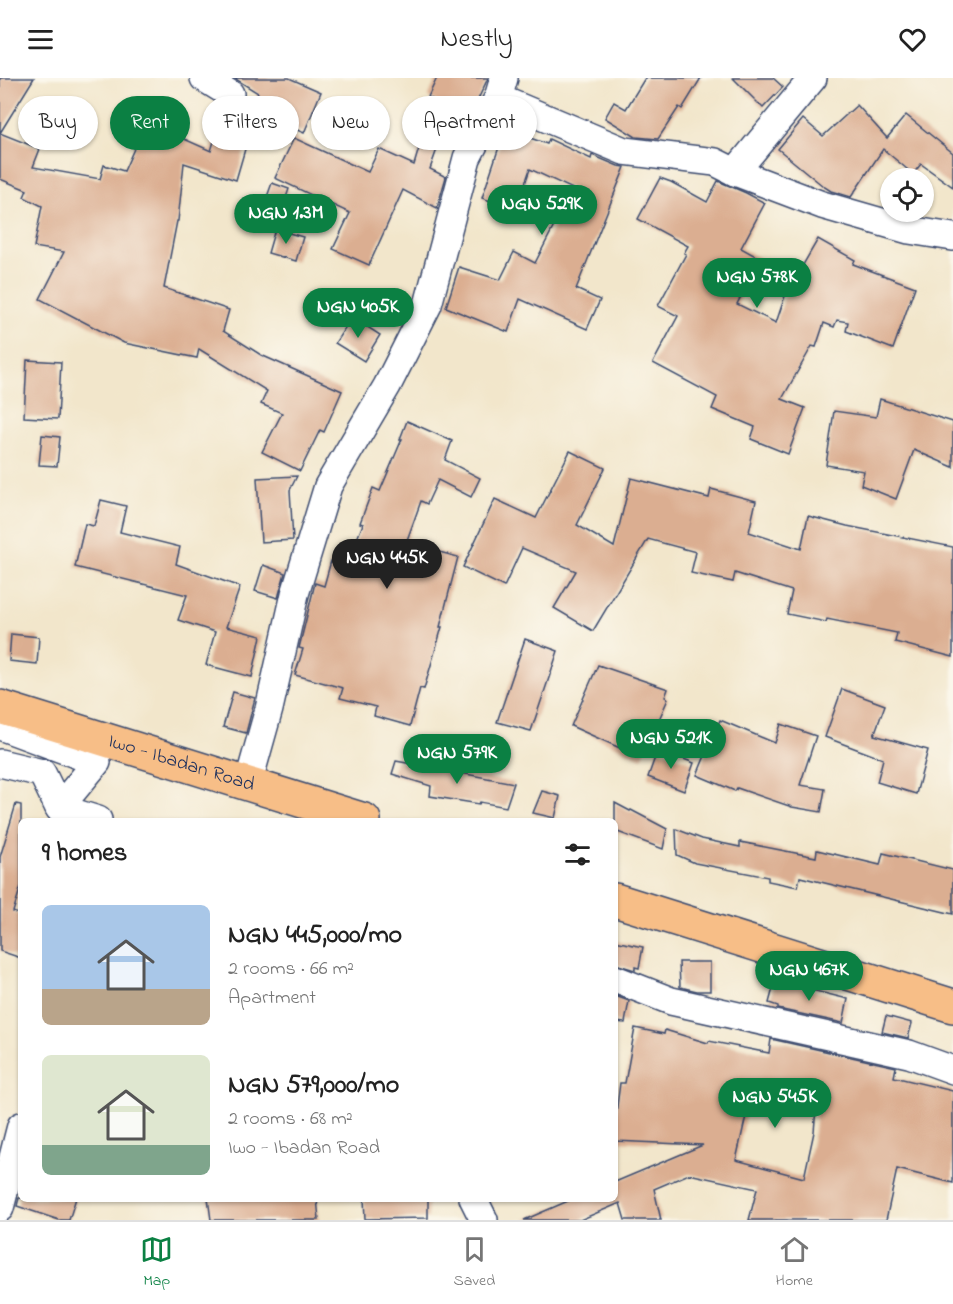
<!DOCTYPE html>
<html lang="en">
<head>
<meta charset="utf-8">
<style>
	body { margin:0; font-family:"Indie Flower",sans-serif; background:#f2f2f2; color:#222; height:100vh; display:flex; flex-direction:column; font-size:22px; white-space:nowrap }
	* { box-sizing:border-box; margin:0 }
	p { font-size:20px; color:#767676 }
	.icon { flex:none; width:33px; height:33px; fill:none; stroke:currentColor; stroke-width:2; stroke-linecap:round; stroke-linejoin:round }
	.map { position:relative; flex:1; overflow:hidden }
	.side { position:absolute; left:18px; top:740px; width:600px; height:384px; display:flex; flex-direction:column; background:#fff; border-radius:9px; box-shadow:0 2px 4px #0004 }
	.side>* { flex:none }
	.guide { position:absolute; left:18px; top:18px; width:600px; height:54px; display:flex; gap:12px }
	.fabs { position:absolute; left:880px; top:90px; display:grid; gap:12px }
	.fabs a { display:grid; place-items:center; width:54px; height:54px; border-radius:50%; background:#fff; box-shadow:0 2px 4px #0004; font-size:30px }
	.price { position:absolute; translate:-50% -51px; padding:0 14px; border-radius:21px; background:#0b8043; color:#fff; font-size:20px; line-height:39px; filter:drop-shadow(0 2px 3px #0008) }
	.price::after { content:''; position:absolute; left:50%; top:36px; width:18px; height:14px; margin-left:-9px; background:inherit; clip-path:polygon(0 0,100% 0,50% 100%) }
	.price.selected { background:#222; color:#fff }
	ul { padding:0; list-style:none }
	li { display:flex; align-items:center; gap:18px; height:150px; padding:0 24px }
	li span { display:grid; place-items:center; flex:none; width:168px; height:120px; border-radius:9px; color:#555 }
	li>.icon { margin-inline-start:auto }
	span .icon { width:72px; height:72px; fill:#fffc; stroke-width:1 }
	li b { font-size:26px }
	h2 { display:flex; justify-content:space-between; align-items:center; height:72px; padding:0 24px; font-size:26px }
	.tag { padding:0 21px; border-radius:27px; background:#fff; box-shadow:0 2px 4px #0004; font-size:21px; line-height:54px }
	.tag.selected { background:#0b8043; color:#fff }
	header { display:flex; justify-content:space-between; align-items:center; height:78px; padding:0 24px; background:#fff; font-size:27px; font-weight:600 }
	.tab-bar { display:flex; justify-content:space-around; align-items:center; height:84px; border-top:2px solid #e0e0e0; background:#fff; font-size:16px; color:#767676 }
	.tab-bar a { display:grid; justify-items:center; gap:3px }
	.tab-bar .selected { color:#0b8043 }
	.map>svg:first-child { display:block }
	.building { fill:#dbae91; fill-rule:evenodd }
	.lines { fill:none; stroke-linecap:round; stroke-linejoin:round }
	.street-casing { stroke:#3b4a6e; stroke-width:30 }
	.primary-casing { stroke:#3b4a6e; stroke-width:36 }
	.street { stroke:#fff; stroke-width:27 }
	.primary { stroke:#f7be87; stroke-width:33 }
	.labels { text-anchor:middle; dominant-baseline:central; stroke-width:5; stroke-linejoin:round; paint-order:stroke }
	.street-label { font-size:20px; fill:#1b2f5e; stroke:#fbf7ec }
</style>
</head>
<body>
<header><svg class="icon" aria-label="menu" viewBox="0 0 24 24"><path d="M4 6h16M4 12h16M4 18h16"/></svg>Nestly<svg class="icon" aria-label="heart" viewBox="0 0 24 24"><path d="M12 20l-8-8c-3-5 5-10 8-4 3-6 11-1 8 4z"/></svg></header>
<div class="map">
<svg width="953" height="1142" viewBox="0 0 953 1142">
	<rect width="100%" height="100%" fill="#fbf7ec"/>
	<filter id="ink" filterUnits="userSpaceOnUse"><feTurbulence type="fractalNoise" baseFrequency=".0167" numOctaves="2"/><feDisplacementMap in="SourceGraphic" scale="12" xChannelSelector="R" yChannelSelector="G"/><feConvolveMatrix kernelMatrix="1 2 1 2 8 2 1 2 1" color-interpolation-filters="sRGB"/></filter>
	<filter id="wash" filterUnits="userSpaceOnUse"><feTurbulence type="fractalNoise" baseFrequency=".008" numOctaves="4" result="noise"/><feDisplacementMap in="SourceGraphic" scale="24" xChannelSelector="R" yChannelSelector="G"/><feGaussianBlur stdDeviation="1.35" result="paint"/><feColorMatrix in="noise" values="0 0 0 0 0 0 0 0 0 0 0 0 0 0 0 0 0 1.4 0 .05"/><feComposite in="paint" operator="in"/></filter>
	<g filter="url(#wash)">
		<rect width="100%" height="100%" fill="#f2e6cb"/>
		<g id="blocks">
			<g class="building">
				<polygon points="0,0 34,0 0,55"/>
				<polygon points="234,0 289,0 321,14 304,55 251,32 258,15"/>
				<polygon points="437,0 488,0 458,64 442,57 430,91 446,99 437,130 403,112 369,187 333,171 350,135 275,100 294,60 368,94 379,71 414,87 425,50 436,23 428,19"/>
				<polygon points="645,0 701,0 682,31 679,29 658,61 636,59 605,40 614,24 626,31"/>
				<polygon points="733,0 773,0 783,9 763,30"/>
				<polygon points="857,27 887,60 906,37 953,75 953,109 921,86 913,96 883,71 851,119 831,113 823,108 778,71 803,41 823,58"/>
				<polygon points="146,44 211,73 220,44 250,54 236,102 184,85 178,143 177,143 164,210 229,232 223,253 261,277 342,313 324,354 320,352 300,393 262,374 282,335 261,326 267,313 199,271 197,280 124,265 40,221 64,174 34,169 42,128 24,119 27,112 0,101 0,55 40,71 33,89 100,101 104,87 124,93"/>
				<polygon points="505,51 547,66 549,61 591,81 592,77 618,88 625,89 576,211 600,222 587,251 520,221 508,254 446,229 459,189 500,202 514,174 535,185 573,111 530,91 516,132 482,120"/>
				<polygon points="660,100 671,104 707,124 718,103 746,115 765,125 741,170 761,181 737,226 776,245 785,218 818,161 855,182 853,186 915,209 893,271 846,253 848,244 837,242 834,249 824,245 816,269 812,268 782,321 805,330 788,376 751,361 755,349 712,331 717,319 653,285 678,238 658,228 686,176 684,175 688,168 638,141"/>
				<polygon points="272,105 289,111 280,137 263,130"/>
				<polygon points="275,151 303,159 296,183 268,175"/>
				<polygon points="352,239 380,257 364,283 335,265"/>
				<polygon points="27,282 61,284 58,341 24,339"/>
				<polygon points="880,321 953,344 953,389 914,372 896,421 861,407 864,393 826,387 834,333 876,339"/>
				<polygon points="407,343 452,363 445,382 480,400 471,419 438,402 427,426 421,423 406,465 458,479 440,549 442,549 424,611 420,610 410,648 374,638 376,629 340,620 343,610 295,597 303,571 299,570 315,505 324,508 331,483 346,488 363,446 360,445 373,410 380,413 402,361 400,361"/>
				<polygon points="42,357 60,359 57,388 39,387"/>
				<polygon points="570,373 605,390 577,447 614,469 631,400 709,420 711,411 756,423 749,454 801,471 808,438 847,448 953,469 953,579 895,564 897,555 827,541 826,544 787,536 792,513 735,495 733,504 691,495 696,474 648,461 593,553 554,530 576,493 522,470 504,509 463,489 495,421 536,440"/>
				<polygon points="297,398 290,412 293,462 261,464 257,400"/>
				<polygon points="101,422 126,428 120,454 180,469 176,486 240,509 226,549 261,558 252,599 206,587 215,554 178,542 187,517 75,489 85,446 94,448"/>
				<polygon points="263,487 285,495 278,520 255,513"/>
				<polygon points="11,556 39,559 37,586 9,583"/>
				<polygon points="525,561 558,573 531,653 497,644"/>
				<polygon points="598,587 668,611 665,619 668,621 642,680 571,648"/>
				<polygon points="842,611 885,627 874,657 928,672 916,716 877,704 883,681 825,659"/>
				<polygon points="233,614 255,620 246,655 223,649"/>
				<polygon points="720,642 775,665 781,646 816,658 800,707 825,711 821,734 792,729 737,710 735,713 697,697"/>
				<polygon points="658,671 694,685 684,713 648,699"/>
				<polygon points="396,683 514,705 506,729 480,724 479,726 430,718 431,708 392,696"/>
				<polygon points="542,713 560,718 555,740 533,735"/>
				<polygon points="615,725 630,733 631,732 667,751 663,771 615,753"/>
				<polygon points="16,726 21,727 21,808 13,834 21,837 21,880 0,873 0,779"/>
				<polygon points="676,751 702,761 740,769 740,764 816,779 817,772 880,787 883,775 953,792 953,836 800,799 798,809 768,803 768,799 695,785 677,777"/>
				<polygon points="615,863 643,869 639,890 635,889 635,892 615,886"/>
				<polygon points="679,884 710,884 710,913 697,913 680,909"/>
				<polygon points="775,903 848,921 843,945 778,931 778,928 769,925"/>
				<polygon points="615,918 629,923 625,945 615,944"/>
				<polygon points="886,938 912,945 908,960 882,954"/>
				<path d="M635,950L664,956L665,952L708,965L709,963L769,975L771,961L896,989L894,999L953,1013V1105L897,1091L886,1142H749L757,1111L689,1096L654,1111L661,1142H625L620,1125L580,1142H524L575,1120H615V1104L703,1067L615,1063V1044L620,1005H625ZM751,1016L816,1030L814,1054L804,1100L736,1082Z"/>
				<polygon points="19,1120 76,1120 69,1142 59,1142 17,1128"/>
				<polygon points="208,1120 317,1120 319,1142 211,1142"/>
				<polygon points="364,1120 428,1120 428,1140 365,1141"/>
			</g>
		</g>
	</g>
	<g filter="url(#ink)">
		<use href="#blocks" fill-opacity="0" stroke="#3b4a6e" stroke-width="1.5"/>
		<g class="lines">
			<defs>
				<g id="street">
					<polyline points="204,0 230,16"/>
					<polyline points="498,20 624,73 715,84 735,94 822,127 909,152 953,159"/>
					<polyline points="735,94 813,0"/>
					<polyline points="0,648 97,684 59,730 42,695 0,685"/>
					<polyline points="248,706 269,631 295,516 328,408 387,308 428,227 467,80 498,20 504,0"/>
					<polyline points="59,730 98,742"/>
					<polyline points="615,901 671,923 909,976 953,992"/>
					<polyline points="473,1120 484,1142"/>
					<polyline points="0,1130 21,1048"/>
				</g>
				<g id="primary">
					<path id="s1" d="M0,629L364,742"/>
					<polyline points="615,822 953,928"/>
				</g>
			</defs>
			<use href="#street" class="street-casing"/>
			<use href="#primary" class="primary-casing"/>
			<use href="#street" class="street"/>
			<use href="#primary" class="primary"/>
		</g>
	</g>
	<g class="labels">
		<g class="street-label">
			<text stroke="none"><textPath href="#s1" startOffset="190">Iwo - Ibadan Road</textPath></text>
		</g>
	</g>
</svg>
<div class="fabs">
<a><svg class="icon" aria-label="locate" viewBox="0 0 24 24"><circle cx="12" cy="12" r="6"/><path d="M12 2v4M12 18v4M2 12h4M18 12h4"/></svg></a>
</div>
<b class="price" style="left:542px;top:158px">NGN 529K</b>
<b class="price" style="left:286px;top:167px">NGN 1.3M</b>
<b class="price" style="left:757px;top:231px">NGN 578K</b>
<b class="price" style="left:358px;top:261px">NGN 405K</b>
<b class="price selected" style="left:387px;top:512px">NGN 445K</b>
<b class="price" style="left:671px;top:692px">NGN 521K</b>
<b class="price" style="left:457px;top:707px">NGN 579K</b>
<b class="price" style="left:809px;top:924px">NGN 467K</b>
<b class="price" style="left:775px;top:1051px">NGN 545K</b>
<div class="guide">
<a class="tag">Buy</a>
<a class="tag selected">Rent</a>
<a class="tag">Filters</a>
<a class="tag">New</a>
<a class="tag">Apartment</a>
</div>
<section class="side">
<h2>9 homes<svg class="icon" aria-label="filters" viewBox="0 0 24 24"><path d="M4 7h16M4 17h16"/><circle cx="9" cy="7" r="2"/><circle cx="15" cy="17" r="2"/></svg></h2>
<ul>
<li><span style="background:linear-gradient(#a9c7e8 70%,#b9a48a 0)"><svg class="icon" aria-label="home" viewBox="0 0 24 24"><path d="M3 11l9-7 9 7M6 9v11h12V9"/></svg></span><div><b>NGN 445,000/mo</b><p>2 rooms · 66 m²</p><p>Apartment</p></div></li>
<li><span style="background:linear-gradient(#dfe7d0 75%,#7fa58c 0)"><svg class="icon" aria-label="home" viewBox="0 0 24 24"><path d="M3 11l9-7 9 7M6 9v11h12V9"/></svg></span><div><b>NGN 579,000/mo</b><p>2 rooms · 68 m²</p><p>Iwo - Ibadan Road</p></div></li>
</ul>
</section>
</div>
<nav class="tab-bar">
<a class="selected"><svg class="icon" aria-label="map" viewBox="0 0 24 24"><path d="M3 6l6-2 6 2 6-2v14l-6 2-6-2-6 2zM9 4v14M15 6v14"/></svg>Map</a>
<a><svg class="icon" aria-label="saved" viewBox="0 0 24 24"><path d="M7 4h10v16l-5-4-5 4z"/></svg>Saved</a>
<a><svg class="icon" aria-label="home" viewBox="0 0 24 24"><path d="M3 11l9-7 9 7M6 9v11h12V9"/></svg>Home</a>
</nav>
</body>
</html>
